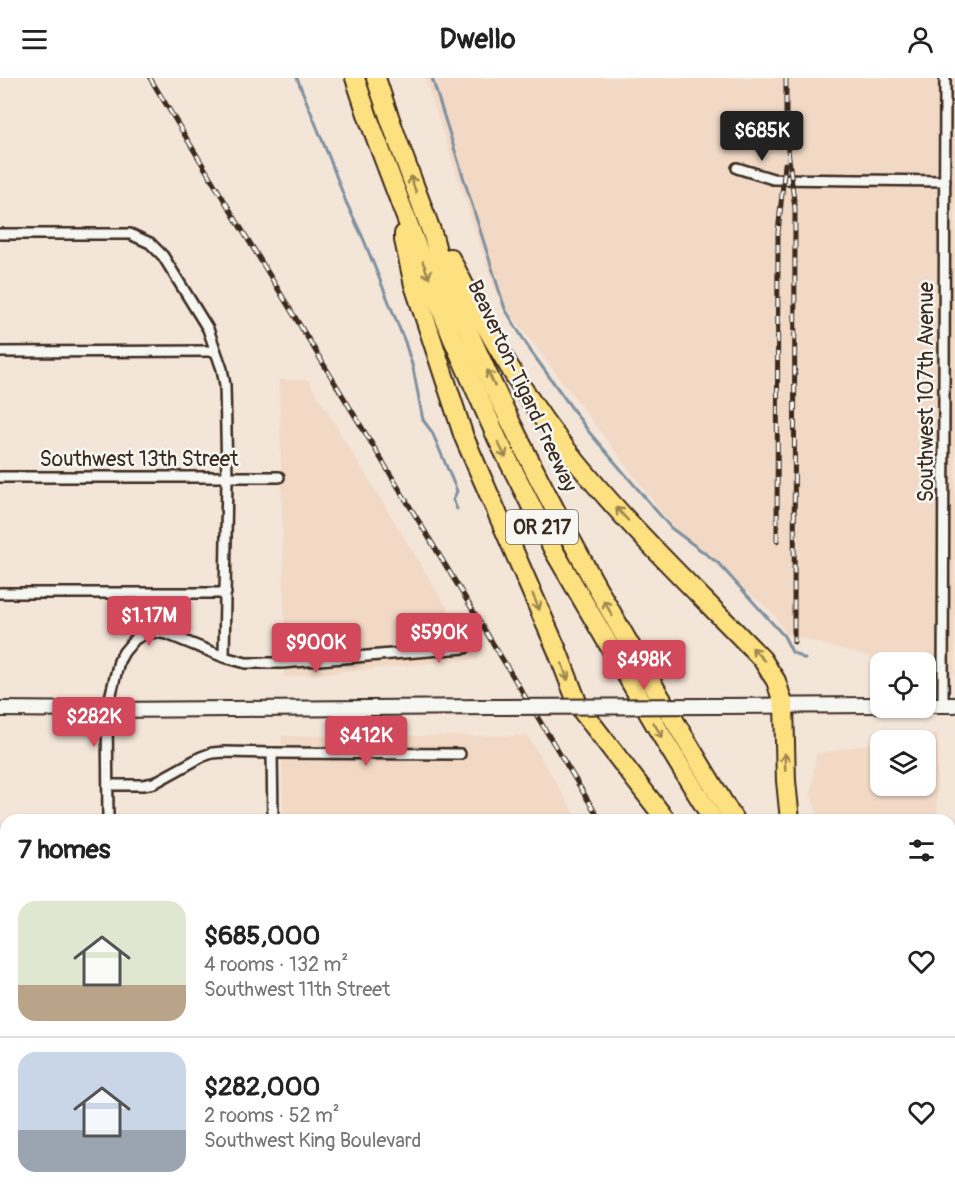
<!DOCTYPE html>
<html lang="en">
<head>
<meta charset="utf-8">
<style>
	body { margin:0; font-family:Pangolin,sans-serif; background:#f2f2f2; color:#222; height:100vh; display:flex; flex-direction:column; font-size:22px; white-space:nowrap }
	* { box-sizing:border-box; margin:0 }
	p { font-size:20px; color:#767676 }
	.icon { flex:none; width:33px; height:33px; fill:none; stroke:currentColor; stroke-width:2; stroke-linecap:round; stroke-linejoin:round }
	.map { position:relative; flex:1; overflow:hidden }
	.side { position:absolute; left:0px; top:736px; width:956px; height:386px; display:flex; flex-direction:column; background:#fff; border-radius:18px 18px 0 0; box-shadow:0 2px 4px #0004 }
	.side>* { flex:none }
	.controls { position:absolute; left:870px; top:574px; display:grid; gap:12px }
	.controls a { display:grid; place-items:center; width:66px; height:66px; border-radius:12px; background:#fff; box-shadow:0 2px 4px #0004; font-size:30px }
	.price { position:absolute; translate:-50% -51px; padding:0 14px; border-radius:6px; background:#d1495b; color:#fff; font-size:20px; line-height:39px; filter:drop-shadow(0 2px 3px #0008) }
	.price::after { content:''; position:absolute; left:50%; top:36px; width:18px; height:14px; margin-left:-9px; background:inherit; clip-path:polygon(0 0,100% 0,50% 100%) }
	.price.active { background:#222; color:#fff }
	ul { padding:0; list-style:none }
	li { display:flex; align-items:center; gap:18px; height:150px; padding:0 18px }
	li+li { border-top:2px solid #e0e0e0 }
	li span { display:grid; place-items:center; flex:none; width:168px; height:120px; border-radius:18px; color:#555 }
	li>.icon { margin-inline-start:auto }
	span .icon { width:72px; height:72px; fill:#fffc; stroke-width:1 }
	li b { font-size:26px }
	h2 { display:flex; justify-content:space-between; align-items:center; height:72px; padding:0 18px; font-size:26px }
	header { display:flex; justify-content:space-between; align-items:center; height:78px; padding:0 18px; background:#fff; font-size:27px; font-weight:700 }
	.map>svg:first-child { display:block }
	.built { fill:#f1d9c6 }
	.green { fill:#bdd78f; stroke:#7c8056; stroke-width:1.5 }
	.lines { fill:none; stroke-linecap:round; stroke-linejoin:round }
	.stream { stroke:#7f91a0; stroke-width:3 }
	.minor-casing { stroke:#3b2a1e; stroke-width:14 }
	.secondary-casing { stroke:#3b2a1e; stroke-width:18 }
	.motorway-casing { stroke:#3b2a1e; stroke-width:22 }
	.minor { stroke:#f6f6f2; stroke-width:9 }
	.secondary { stroke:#f6f6f2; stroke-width:14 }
	.motorway { stroke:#fde080; stroke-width:18 }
	.rail-casing { stroke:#3b2a1e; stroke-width:5 }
	.rail { stroke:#f6f6f2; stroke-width:3; stroke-dasharray:9; stroke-linecap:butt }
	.secondary-bridge-casing { stroke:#3b2a1e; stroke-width:18; stroke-linecap:butt }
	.secondary-bridge { stroke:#f6f6f2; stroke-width:14 }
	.oneway { stroke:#9c854f }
	.labels { text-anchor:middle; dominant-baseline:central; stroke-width:5; stroke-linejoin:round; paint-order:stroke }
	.shield { fill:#f6f6f2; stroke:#73675e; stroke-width:1.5 }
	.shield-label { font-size:20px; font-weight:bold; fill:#3b2a1e }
	.street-label { font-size:21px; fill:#3b2a1e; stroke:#f6f6f2 }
</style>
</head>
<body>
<header><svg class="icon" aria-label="menu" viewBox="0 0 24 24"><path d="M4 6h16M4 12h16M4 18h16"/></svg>Dwello<svg class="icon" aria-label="person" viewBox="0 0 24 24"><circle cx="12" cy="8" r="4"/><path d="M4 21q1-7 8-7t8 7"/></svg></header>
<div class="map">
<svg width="955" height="1121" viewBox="0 0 955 1121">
	<rect width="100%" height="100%" fill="#f3e5d8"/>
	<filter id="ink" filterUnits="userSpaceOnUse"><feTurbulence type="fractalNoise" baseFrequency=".0167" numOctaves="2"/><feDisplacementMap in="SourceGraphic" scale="12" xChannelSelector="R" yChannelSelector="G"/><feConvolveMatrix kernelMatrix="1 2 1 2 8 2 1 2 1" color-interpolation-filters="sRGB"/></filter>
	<g filter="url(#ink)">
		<g class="built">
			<polygon points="425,0 955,0 955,596 926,591 926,585 892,585 786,556 774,536 676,453 497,218"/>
			<polygon points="279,302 308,302 478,581 284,599 285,569"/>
			<polygon points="937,655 937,742 819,742 811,716 816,676 880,664 880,708 926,708 926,663 889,663"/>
			<polygon points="282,658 528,658 578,742 283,742"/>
			<polygon points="554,1116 800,1116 802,1121 554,1121"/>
		</g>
		<g class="green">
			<rect x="162" y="1116" width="260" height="5"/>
			<rect x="435" y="1116" width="115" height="5"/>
		</g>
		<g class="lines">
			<g class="stream">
				<polyline points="297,0 329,79 346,124 363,160 405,264 413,290 423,342 432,354 457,413 453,422 457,431"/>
				<polyline points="432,0 505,231 530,272 589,354 671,450 718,485 784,558 792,574 805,581"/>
			</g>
			<defs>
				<g id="minor">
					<polyline points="737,90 773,101 945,103"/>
					<polyline points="0,156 130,156 150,165 163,178 208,251 222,291 225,307 227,399 224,579"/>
					<polyline points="0,274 215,273"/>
					<polyline points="0,399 279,399"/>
					<polyline points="0,515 226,515"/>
					<polyline points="943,627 945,0"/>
					<polyline points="272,675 273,742"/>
					<polyline points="108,707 143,707 154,705 201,679 212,675 224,674 272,675 460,676"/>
					<polyline points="108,742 107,632 119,583 124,574 135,561 145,556 156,554 167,556 224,579 246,585 282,585 465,570"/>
					<polyline points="0,998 6,1002"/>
					<polyline points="150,1116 150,1121"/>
					<polyline points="23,1121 23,1116"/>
				</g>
				<g id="secondary">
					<polyline points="926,627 955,627"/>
					<polyline points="710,628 880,627"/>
					<polyline points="0,631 107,632 490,629"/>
				</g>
				<g id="motorway">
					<polyline points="355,0 368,39 428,198 452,259 498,362 554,473 663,660 713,742"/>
					<path d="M376,0C393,53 414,106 433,158C436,168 438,179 442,189C464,245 489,301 516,355C581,488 657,615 734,742"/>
					<polyline points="404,156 404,162 414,207 464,359 557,572 579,629 666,742"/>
					<path d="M450,180C462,202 472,224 484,245C502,278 522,311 544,342C607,429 688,504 762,581L776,603L784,628L786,703L790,742"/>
					<polyline points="950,1098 955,1107"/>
					<polyline points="902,1116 905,1121"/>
					<polyline points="935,1116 938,1121"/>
				</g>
			</defs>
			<use href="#minor" class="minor-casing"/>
			<use href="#secondary" class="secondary-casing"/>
			<use href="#motorway" class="motorway-casing"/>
			<use href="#minor" class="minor"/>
			<use href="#secondary" class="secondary"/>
			<use href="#motorway" class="motorway"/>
			<defs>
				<g id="rail">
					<polyline points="150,0 600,742"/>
					<polyline points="786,55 795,131 794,564"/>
					<polyline points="786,63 786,0"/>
					<polyline points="777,463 778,155 785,86"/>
					<polyline points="835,1116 838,1121"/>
				</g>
			</defs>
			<use href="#rail" class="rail-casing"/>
			<use href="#rail" class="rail"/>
			<defs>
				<polyline id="secondary-bridge" points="490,629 710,628"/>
			</defs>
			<use href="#secondary-bridge" class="secondary-bridge-casing"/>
			<use href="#secondary-bridge" class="secondary-bridge"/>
		</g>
		<defs><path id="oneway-shaft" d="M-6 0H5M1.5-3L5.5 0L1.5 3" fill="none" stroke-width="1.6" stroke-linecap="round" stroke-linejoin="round" transform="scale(1.5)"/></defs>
		<g class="oneway">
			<use href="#oneway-shaft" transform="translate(413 106) rotate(-110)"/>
			<use href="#oneway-shaft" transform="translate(426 192) rotate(69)"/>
			<use href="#oneway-shaft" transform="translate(491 300) rotate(-115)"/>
			<use href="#oneway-shaft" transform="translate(502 372) rotate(63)"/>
			<use href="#oneway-shaft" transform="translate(622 436) rotate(-133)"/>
			<use href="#oneway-shaft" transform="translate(536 524) rotate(67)"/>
			<use href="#oneway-shaft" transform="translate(608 530) rotate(-119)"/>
			<use href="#oneway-shaft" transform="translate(758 576) rotate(-132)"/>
			<use href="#oneway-shaft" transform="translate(565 594) rotate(71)"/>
			<use href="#oneway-shaft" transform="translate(658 652) rotate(59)"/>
			<use href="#oneway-shaft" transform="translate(785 684) rotate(-92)"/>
		</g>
	</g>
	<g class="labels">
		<rect class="shield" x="506" y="432" width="72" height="34" rx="4.5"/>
		<g class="shield-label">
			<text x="542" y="449">OR 217</text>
		</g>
		<g class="street-label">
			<text transform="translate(522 308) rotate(65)">Beaverton-Tigard Freeway</text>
			<text transform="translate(926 314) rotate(-90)">Southwest 107th Avenue</text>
			<text x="139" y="381">Southwest 13th Street</text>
		</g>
	</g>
</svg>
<div class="controls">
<a><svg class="icon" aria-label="locate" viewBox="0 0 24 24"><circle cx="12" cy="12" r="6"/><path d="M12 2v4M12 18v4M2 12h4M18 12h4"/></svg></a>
<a><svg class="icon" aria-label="layers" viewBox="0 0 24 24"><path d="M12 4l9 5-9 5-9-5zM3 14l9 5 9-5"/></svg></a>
</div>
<b class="price active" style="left:762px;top:84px">$685K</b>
<b class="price" style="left:149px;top:569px">$1.17M</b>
<b class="price" style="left:439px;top:586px">$590K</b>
<b class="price" style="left:316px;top:596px">$900K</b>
<b class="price" style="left:644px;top:613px">$498K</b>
<b class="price" style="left:94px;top:670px">$282K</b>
<b class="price" style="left:366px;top:689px">$412K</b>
<section class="side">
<h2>7 homes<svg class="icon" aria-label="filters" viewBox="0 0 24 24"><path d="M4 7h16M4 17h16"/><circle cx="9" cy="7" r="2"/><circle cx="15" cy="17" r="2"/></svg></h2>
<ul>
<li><span style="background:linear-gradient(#dfe7d0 70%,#b9a48a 0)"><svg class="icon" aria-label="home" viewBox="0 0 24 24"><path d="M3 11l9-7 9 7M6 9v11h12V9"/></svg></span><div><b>$685,000</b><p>4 rooms · 132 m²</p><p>Southwest 11th Street</p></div><svg class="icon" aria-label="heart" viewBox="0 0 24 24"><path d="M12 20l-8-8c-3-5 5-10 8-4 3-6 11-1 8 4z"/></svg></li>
<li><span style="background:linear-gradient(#c9d6e8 65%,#9aa5b1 0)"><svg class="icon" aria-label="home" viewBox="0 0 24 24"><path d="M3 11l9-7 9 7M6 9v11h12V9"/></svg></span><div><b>$282,000</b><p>2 rooms · 52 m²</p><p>Southwest King Boulevard</p></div><svg class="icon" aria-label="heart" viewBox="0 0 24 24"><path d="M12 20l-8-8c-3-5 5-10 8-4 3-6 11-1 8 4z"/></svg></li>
</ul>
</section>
</div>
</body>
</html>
